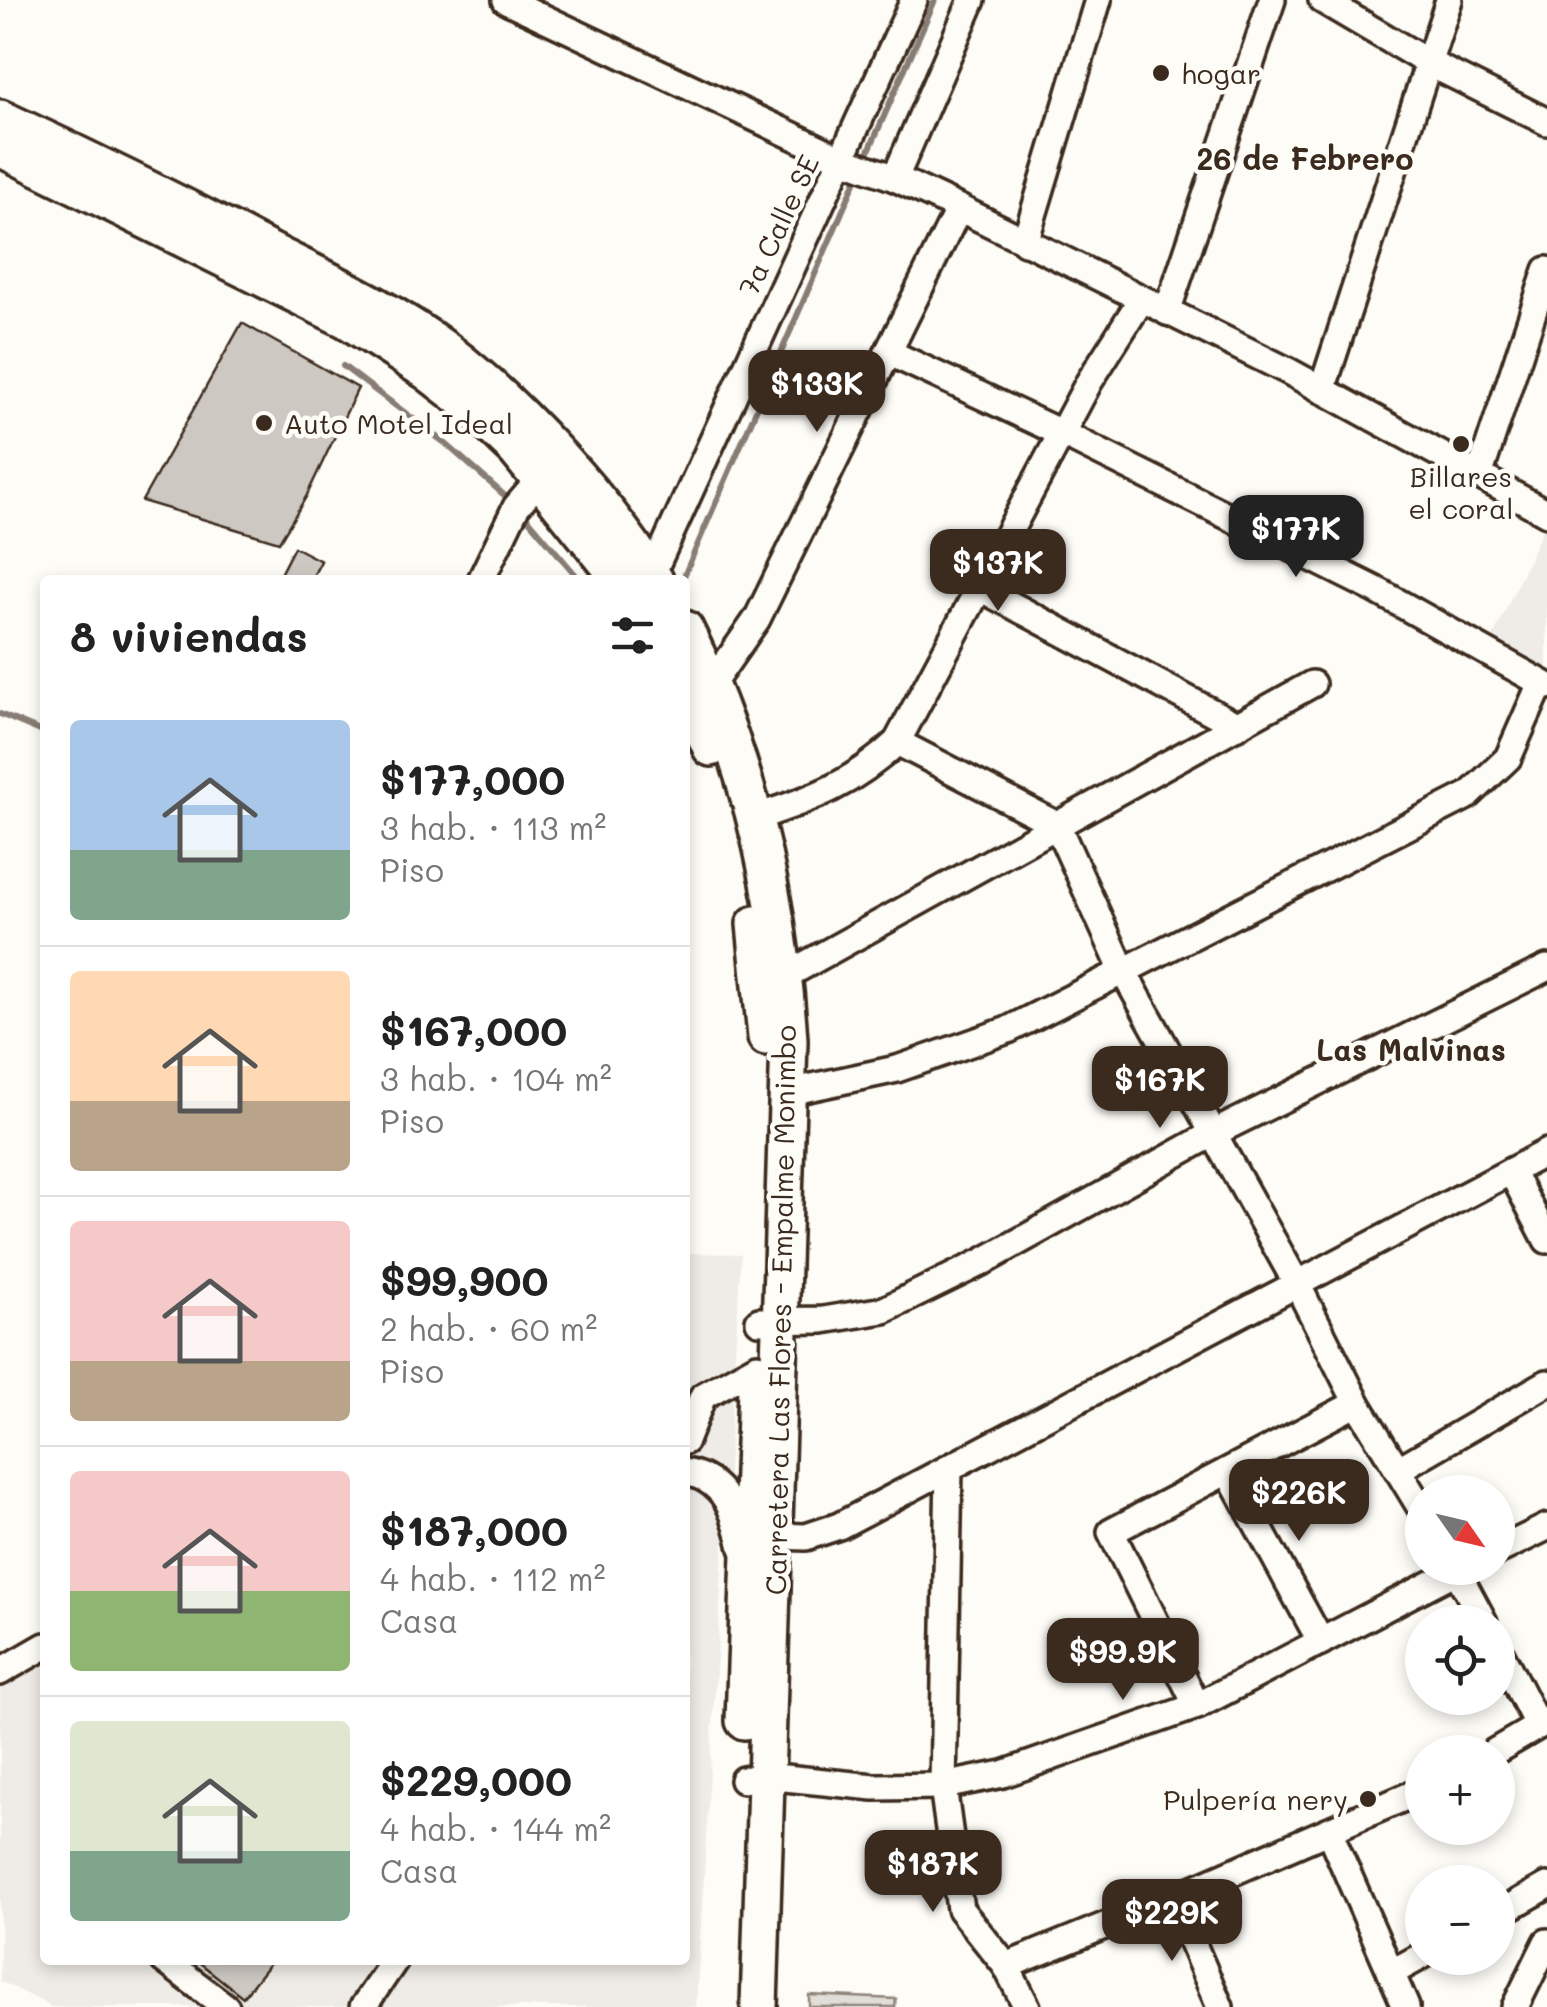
<!DOCTYPE html>
<html lang="es">
<head>
<meta charset="utf-8">
<style>
	body { margin:0; font-family:Mali,sans-serif; background:#f6f6f6; color:#222; height:100vh; display:flex; flex-direction:column; font-size:38px; white-space:nowrap }
	* { box-sizing:border-box; margin:0 }
	p { font-size:32px; color:#767676 }
	.icon { flex:none; width:55px; height:55px; fill:none; stroke:currentColor; stroke-width:2; stroke-linecap:round; stroke-linejoin:round }
	.map { position:relative; flex:1; overflow:hidden }
	.sheet { position:absolute; left:40px; top:575px; width:650px; height:1390px; display:flex; flex-direction:column; background:#fff; border-radius:10px; box-shadow:0 5px 15px #0003 }
	.sheet>* { flex:none }
	.needle { width:65px; rotate:124deg }
	.controls { position:absolute; left:1405px; top:1475px; display:grid; gap:20px }
	.controls a { display:grid; place-items:center; width:110px; height:110px; border-radius:50%; background:#fff; box-shadow:0 5px 15px #0003; font-size:50px }
	.price { position:absolute; translate:-50% -85px; padding:0 22px; border-radius:20px; background:#3b2a1e; color:#fff; font-size:32px; line-height:65px; filter:drop-shadow(0 2px 5px #0008) }
	.price::after { content:''; position:absolute; left:50%; top:60px; width:30px; height:22px; margin-left:-15px; background:inherit; clip-path:polygon(0 0,100% 0,50% 100%) }
	.price.active { background:#222; color:#fff }
	ul { padding:0; list-style:none }
	li { display:flex; align-items:center; gap:30px; height:250px; padding:0 30px }
	li+li { border-top:2px solid #e0e0e0 }
	li span { display:grid; place-items:center; flex:none; width:280px; height:200px; border-radius:10px; color:#555 }
	li>.icon { margin-inline-start:auto }
	span .icon { width:120px; height:120px; fill:#fffc; stroke-width:1 }
	li b { font-size:42px }
	h2 { display:flex; justify-content:space-between; align-items:center; height:120px; padding:0 30px; font-size:42px }
	.map>svg:first-child { display:block }
	.built { fill:#efece7 }
	.green { fill:#e1ded7; stroke:#8e847a; stroke-width:2.5 }
	.lines { fill:none; stroke-linecap:round; stroke-linejoin:round }
	.stream { stroke:#887d74; stroke-width:6 }
	.building { fill:#cdc8c2; stroke:#3b2a1e; stroke-width:2.5 }
	.minor-casing { stroke:#3b2a1e; stroke-width:32 }
	.highway-casing { stroke:#3b2a1e; stroke-width:42 }
	.minor { stroke:#fdfcf7; stroke-width:25 }
	.highway { stroke:#fdfcf7; stroke-width:35 }
	.poi-dot { fill:#3b2a1e; stroke:#fdfcf7; stroke-width:4 }
	.labels { text-anchor:middle; dominant-baseline:central; stroke-width:9; stroke-linejoin:round; paint-order:stroke }
	.poi-label { font-size:28px; fill:#3b2a1e; stroke:#fdfcf7; text-anchor:start }
	.street-label { font-size:28px; fill:#3b2a1e; stroke:#fdfcf7 }
	.neighbourhood-label { font-size:30px; font-weight:bold; fill:#3b2a1e; stroke:#fdfcf7 }
</style>
</head>
<body>
<div class="map">
<svg width="1547" height="2007" viewBox="0 0 1547 2007">
	<rect width="100%" height="100%" fill="#fdfcf7"/>
	<filter id="ink" filterUnits="userSpaceOnUse"><feTurbulence type="fractalNoise" baseFrequency=".01" numOctaves="2"/><feDisplacementMap in="SourceGraphic" scale="20" xChannelSelector="R" yChannelSelector="G"/><feConvolveMatrix kernelMatrix="1 2 1 2 8 2 1 2 1" color-interpolation-filters="sRGB"/></filter>
	<g filter="url(#ink)">
		<g class="built">
			<polygon points="1547,520 1547,686 1486,652"/>
			<polygon points="685,1237 690,1253 741,1254 696,2007 52,2007 0,1981 0,1688 45,1662 45,1960 685,1960"/>
		</g>
		<polygon class="green" points="809,1995 896,1999 895,2007 809,2007"/>
		<g class="lines">
			<g class="stream">
				<polyline points="864,162 935,0"/>
				<polyline points="343,366 445,443 504,495"/>
				<polyline points="524,514 580,580"/>
				<polyline points="684,576 859,173"/>
				<polyline points="0,714 45,733"/>
			</g>
		</g>
		<g class="building">
			<polygon points="242,323 358,388 306,497 279,542 142,501"/>
			<polygon points="294,547 321,561 311,580 277,580"/>
			<polygon points="196,1960 272,1960 243,1997"/>
		</g>
		<g class="lines">
			<defs>
				<g id="minor">
					<polyline points="506,0 842,159 895,178 959,208 1288,371 1547,513"/>
					<polyline points="1322,0 1427,62 1547,122"/>
					<polyline points="895,178 972,0"/>
					<polyline points="1025,242 1098,0"/>
					<polyline points="1167,312 1272,0"/>
					<polyline points="888,352 1063,434 1376,590 1547,686"/>
					<polyline points="1322,390 1449,0"/>
					<polyline points="1479,476 1547,270"/>
					<polyline points="481,580 516,507 541,478"/>
					<polyline points="643,580 652,574 914,0"/>
					<polyline points="980,588 1238,726"/>
					<polyline points="711,685 757,619 959,208"/>
					<polyline points="897,742 1057,825 1122,969 1297,1284 1357,1403 1422,1510"/>
					<path d="M757,817C815,798 852,784 897,742L1089,382L1141,300"/>
					<polyline points="785,976 1312,684"/>
					<polyline points="789,1092 897,1069 1008,1030 1469,795 1508,758 1541,683"/>
					<polyline points="1511,1171 1547,1240"/>
					<polyline points="759,1321 823,1320 884,1310 984,1261 1214,1133 1547,968"/>
					<polyline points="685,1441 703,1396 757,1366"/>
					<polyline points="949,1468 943,1786 960,1909 1006,1966 1027,2007"/>
					<polyline points="1399,1469 1547,1383"/>
					<polyline points="1228,1471 1321,1642"/>
					<path d="M685,1472C725,1479 735,1512 743,1548"/>
					<polyline points="775,1536 806,1537 839,1526 1547,1152"/>
					<polyline points="1498,1551 1547,1527"/>
					<polyline points="1455,1568 1484,1622"/>
					<polyline points="1498,1648 1538,1726"/>
					<polyline points="0,1672 45,1646"/>
					<polyline points="1197,1706 1111,1532 1357,1403"/>
					<polyline points="1494,1752 1547,1721"/>
					<polyline points="743,1780 765,1776 874,1787 943,1786 1003,1774 1197,1706 1462,1568"/>
					<polyline points="1329,1831 1406,2007"/>
					<polyline points="1173,1898 1220,2007"/>
					<polyline points="1498,1914 1547,1886"/>
					<polyline points="164,1960 226,2007"/>
					<polyline points="1006,1966 1173,1898 1422,1790"/>
					<polyline points="1391,1973 1422,1956"/>
					<polyline points="363,2007 395,1960"/>
					<polyline points="1515,2007 1547,1942"/>
				</g>
				<g id="highway">
					<path d="M0,118C95,162 188,208 280,256C336,284 395,312 446,350C516,403 609,504 655,580"/>
					<polyline points="0,148 347,320 426,371 466,402 516,450 621,580"/>
					<path d="M685,629C749,759 780,897 789,1040L759,2007"/>
					<polyline points="685,690 711,748"/>
					<polyline points="755,924 766,1037"/>
					<polyline points="744,1721 756,1388"/>
				</g>
			</defs>
			<use href="#minor" class="minor-casing"/>
			<use href="#highway" class="highway-casing"/>
			<use href="#minor" class="minor"/>
			<use href="#highway" class="highway"/>
		</g>
	</g>
	<g class="poi-dot">
		<circle cx="1161" cy="73" r="10"/>
		<circle cx="264" cy="423" r="10"/>
		<circle cx="1461" cy="444" r="10"/>
		<circle cx="1368" cy="1799" r="10"/>
	</g>
	<g class="labels">
		<g class="poi-label">
			<text x="1181" y="73">hogar</text>
			<text x="284" y="423">Auto Motel Ideal</text>
			<text x="1461" y="476" text-anchor="middle">Billares<tspan x="1461" dy="32">el coral</tspan></text>
			<text x="1348" y="1799" text-anchor="end">Pulpería nery</text>
		</g>
		<g class="street-label">
			<text transform="translate(778 225) rotate(-65)">7a Calle SE</text>
			<text transform="translate(780 1310) rotate(-89)">Carretera Las Flores - Empalme Monimbo</text>
		</g>
		<g class="neighbourhood-label">
			<text x="1305" y="158">26 de Febrero</text>
			<text x="1411" y="1049">Las Malvinas</text>
		</g>
	</g>
</svg>
<div class="controls">
<a><svg class="needle" viewBox="-14 -14 28 28"><path d="M0-13l5 13h-10z" fill="#e53935"/><path d="M0 13l5-13h-10z" fill="#767676"/></svg></a>
<a><svg class="icon" aria-label="locate" viewBox="0 0 24 24"><circle cx="12" cy="12" r="6"/><path d="M12 2v4M12 18v4M2 12h4M18 12h4"/></svg></a>
<a>+</a>
<a>−</a>
</div>
<b class="price" style="left:817px;top:435px">$133K</b>
<b class="price active" style="left:1296px;top:580px">$177K</b>
<b class="price" style="left:998px;top:614px">$137K</b>
<b class="price" style="left:1160px;top:1131px">$167K</b>
<b class="price" style="left:1299px;top:1544px">$226K</b>
<b class="price" style="left:1123px;top:1703px">$99.9K</b>
<b class="price" style="left:933px;top:1915px">$187K</b>
<b class="price" style="left:1172px;top:1964px">$229K</b>
<section class="sheet">
<h2>8 viviendas<svg class="icon" aria-label="filters" viewBox="0 0 24 24"><path d="M4 7h16M4 17h16"/><circle cx="9" cy="7" r="2"/><circle cx="15" cy="17" r="2"/></svg></h2>
<ul>
<li><span style="background:linear-gradient(#a9c7e8 65%,#7fa58c 0)"><svg class="icon" aria-label="home" viewBox="0 0 24 24"><path d="M3 11l9-7 9 7M6 9v11h12V9"/></svg></span><div><b>$177,000</b><p>3 hab. · 113 m²</p><p>Piso</p></div></li>
<li><span style="background:linear-gradient(#ffd9b3 65%,#b9a48a 0)"><svg class="icon" aria-label="home" viewBox="0 0 24 24"><path d="M3 11l9-7 9 7M6 9v11h12V9"/></svg></span><div><b>$167,000</b><p>3 hab. · 104 m²</p><p>Piso</p></div></li>
<li><span style="background:linear-gradient(#f6c9c9 70%,#b9a48a 0)"><svg class="icon" aria-label="home" viewBox="0 0 24 24"><path d="M3 11l9-7 9 7M6 9v11h12V9"/></svg></span><div><b>$99,900</b><p>2 hab. · 60 m²</p><p>Piso</p></div></li>
<li><span style="background:linear-gradient(#f6c9c9 60%,#8fb573 0)"><svg class="icon" aria-label="home" viewBox="0 0 24 24"><path d="M3 11l9-7 9 7M6 9v11h12V9"/></svg></span><div><b>$187,000</b><p>4 hab. · 112 m²</p><p>Casa</p></div></li>
<li><span style="background:linear-gradient(#dfe7d0 65%,#7fa58c 0)"><svg class="icon" aria-label="home" viewBox="0 0 24 24"><path d="M3 11l9-7 9 7M6 9v11h12V9"/></svg></span><div><b>$229,000</b><p>4 hab. · 144 m²</p><p>Casa</p></div></li>
</ul>
</section>
</div>
</body>
</html>
